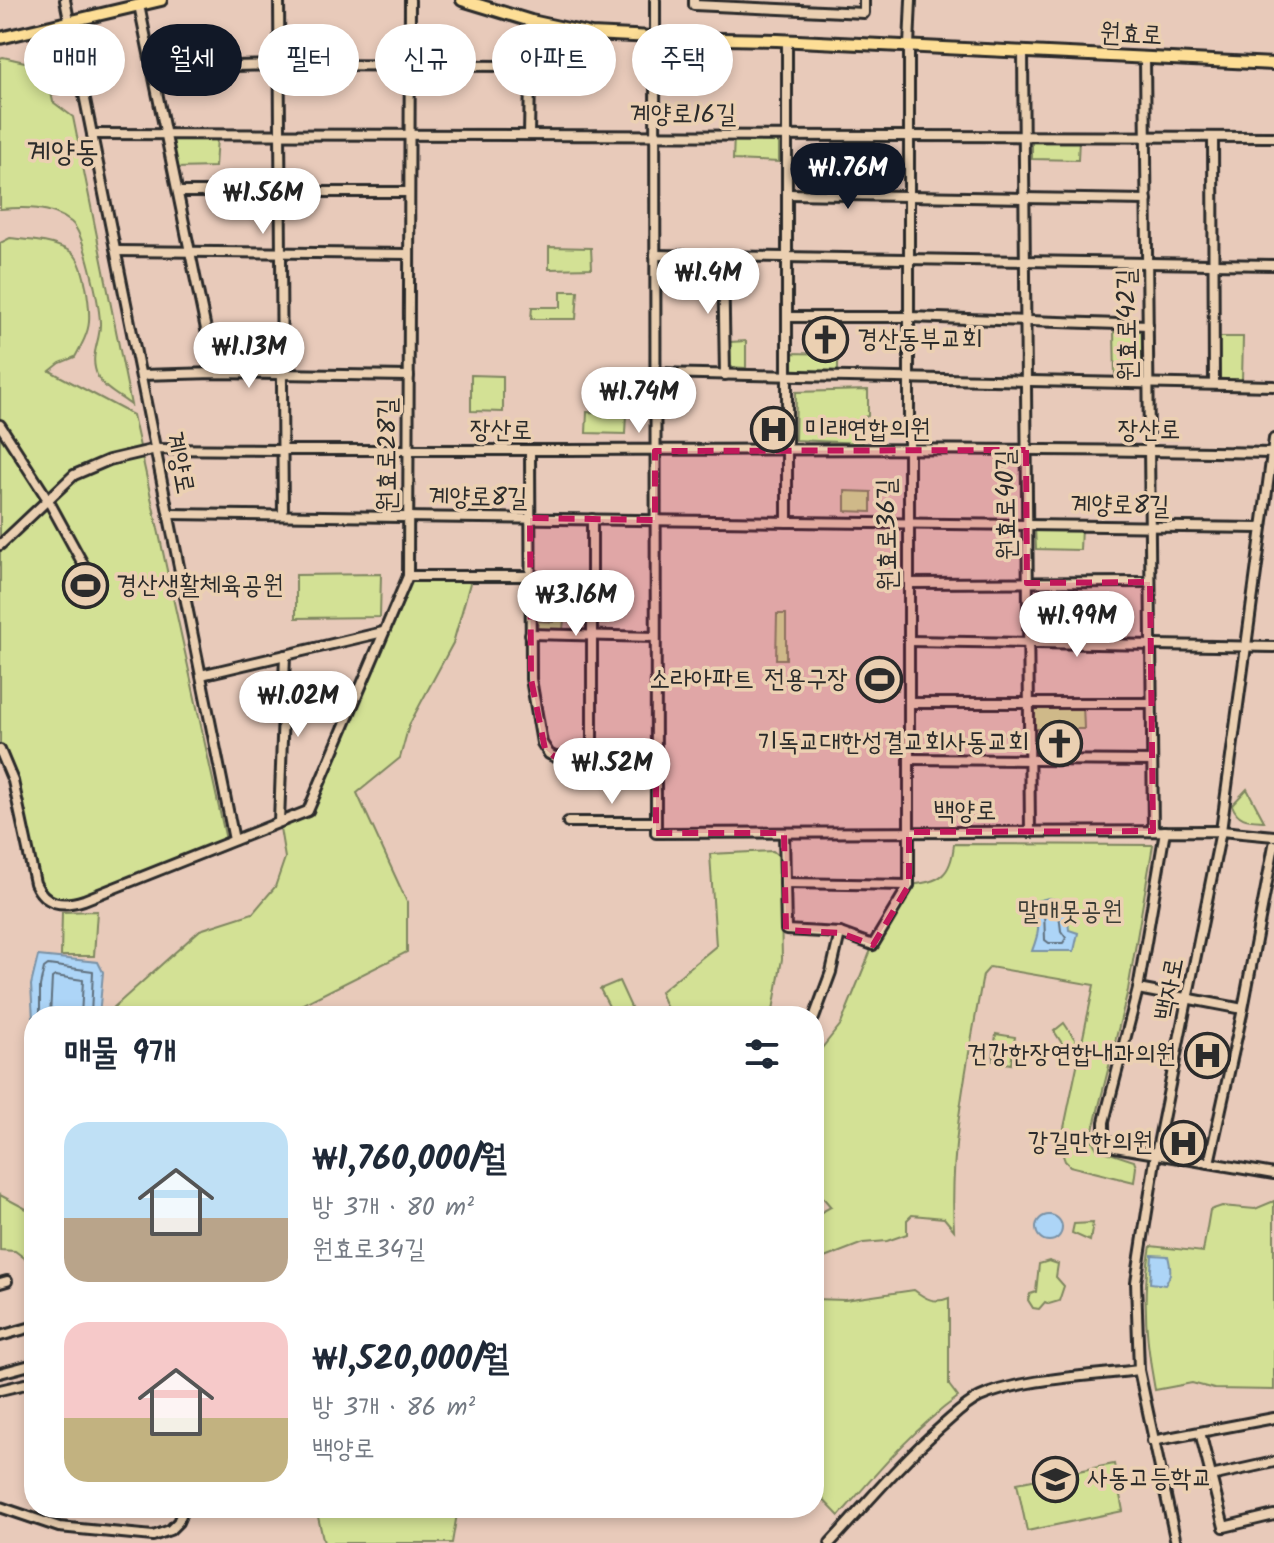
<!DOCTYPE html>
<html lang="ko">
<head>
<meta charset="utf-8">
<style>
	body { margin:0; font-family:Kalam,"Poor Story",sans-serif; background:#f6f6f7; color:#1f2937; height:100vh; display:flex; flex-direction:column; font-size:30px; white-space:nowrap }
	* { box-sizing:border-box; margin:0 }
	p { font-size:26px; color:#747a83 }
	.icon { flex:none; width:44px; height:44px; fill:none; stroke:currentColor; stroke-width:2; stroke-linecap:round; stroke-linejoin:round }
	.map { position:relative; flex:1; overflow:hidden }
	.side { position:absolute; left:24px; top:1006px; width:800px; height:512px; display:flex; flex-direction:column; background:#fff; border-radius:32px; box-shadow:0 4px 12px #0003 }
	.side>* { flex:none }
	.banner { position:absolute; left:24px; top:24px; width:800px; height:72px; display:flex; gap:16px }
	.price { position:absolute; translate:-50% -68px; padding:0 18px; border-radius:28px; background:#fff; color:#222; font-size:26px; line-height:52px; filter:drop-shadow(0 2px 4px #0008) }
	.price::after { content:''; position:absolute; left:50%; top:48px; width:24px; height:18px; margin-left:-12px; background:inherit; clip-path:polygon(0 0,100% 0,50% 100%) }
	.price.on { background:#111827; color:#fff }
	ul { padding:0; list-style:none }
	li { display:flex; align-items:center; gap:24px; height:200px; padding:0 40px }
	li span { display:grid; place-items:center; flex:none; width:224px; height:160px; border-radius:24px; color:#555 }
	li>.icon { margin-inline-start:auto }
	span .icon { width:96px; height:96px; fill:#fffc; stroke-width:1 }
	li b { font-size:34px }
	h2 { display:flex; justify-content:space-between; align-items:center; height:96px; padding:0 40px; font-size:34px }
	.tag { padding:0 28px; border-radius:36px; background:#fff; box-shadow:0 4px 12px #0003; font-size:28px; line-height:72px }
	.tag.on { background:#111827; color:#fff }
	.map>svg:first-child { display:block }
	.green { fill:#d3e195; stroke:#7f8660; stroke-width:2 }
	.water { fill:#add5f7; stroke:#7991a5; stroke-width:2 }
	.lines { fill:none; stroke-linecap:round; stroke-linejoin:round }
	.shore { stroke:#5f6f7d; stroke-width:2 }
	.minor-casing { stroke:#2b2b2b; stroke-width:14 }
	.major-casing { stroke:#2b2b2b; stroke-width:16 }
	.minor { stroke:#ebd0b2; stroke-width:8 }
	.major { stroke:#fdde96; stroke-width:10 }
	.marked { fill:#c2185b; fill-opacity:0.2; stroke:#c2185b; stroke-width:6; stroke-dasharray:16 10; stroke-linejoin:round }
	.labels { text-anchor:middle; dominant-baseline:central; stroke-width:7; stroke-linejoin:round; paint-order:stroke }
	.street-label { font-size:26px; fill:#2b2b2b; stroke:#ebd0b2 }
	.poi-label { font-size:26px; fill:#2b2b2b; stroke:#ebd0b2; text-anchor:start }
	.park-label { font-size:26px; fill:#3c3d36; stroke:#ebd0b2 }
	.quarter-label { font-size:30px; fill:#2b2b2b; stroke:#ebd0b2 }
</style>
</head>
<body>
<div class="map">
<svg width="1274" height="1543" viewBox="0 0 1274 1543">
	<rect width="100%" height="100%" fill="#e8caba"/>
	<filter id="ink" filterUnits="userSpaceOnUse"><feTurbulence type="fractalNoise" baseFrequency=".0125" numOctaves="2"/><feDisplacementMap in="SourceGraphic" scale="16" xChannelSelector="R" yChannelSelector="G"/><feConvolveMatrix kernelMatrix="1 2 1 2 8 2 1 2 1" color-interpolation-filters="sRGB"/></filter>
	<g filter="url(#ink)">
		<g class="green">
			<path d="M3,57L29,63L48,78L53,102L73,117L131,405C121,397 104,389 98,377C88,355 101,342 100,322C99,304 85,233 71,222C51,206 24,207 0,209V58Z"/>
			<polygon points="734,136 775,138 779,144 779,162 733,160"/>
			<polygon points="217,137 215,167 175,168 169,139"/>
			<polygon points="1032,138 1079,138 1078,160 1032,159"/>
			<path d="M10,238C30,240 53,241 71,252C85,261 90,306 89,322C88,334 81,346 75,357L60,363L50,371L133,415L228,849L72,909L50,906L33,891L8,776L0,758V243Z"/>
			<polygon points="549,247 591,248 592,268 549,269"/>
			<polygon points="561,291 578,291 576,319 531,319 532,307 561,307"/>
			<polygon points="1130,325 1147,326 1146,371 1142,376 1115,376 1114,332 1129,333"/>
			<polygon points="1217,337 1243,337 1242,380 1216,380"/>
			<polygon points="746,341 746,368 730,367 730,342"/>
			<polygon points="238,342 240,373 216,372 212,348"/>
			<polygon points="789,353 838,354 838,376 792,375"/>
			<polygon points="471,375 503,376 503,412 471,411"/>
			<polygon points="868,390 868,416 861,418 862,443 795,440 796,392"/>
			<polygon points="587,412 626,414 625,434 586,433"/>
			<polygon points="845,491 871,492 871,512 845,511"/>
			<polygon points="1035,527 1081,527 1080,550 1036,549"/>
			<polygon points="381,574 380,617 296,618 296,575"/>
			<polygon points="408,576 472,576 453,643 409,725 400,758 357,793 407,902 407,952 301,1005 305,1016 111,1016 113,1008 200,930 253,913 275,887 285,858 279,822 308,811"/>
			<polygon points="777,614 786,614 786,659 776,659"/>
			<polygon points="554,618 564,619 563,631 537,630 538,621 553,622"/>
			<polygon points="860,670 899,671 898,690 860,690"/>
			<polygon points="1083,704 1084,729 1031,729 1030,705"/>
			<path d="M1247,789L1264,821C1249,820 1238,821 1232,805Z"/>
			<path d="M954,844L1153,845L1128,990L1091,1138L1097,1149L1134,1161L1136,1167L1134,1182L1070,1166L1065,1161L1060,1147L1094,985L990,967L983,975C968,1060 949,1144 954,1230L944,1218L912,1215L907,1220V1234L887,1241L863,1243L814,1262V1216L831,1207L814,1187V1058L841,1024L873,945L909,885C940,882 951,876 954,844Z"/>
			<polygon points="773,851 780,857 782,959 772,1016 670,1016 660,992 716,946 710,854"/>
			<polygon points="97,911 94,956 61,956 62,912"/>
			<polygon points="619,981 635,1016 614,1016 600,989"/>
			<polygon points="1064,1023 1078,1044 1067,1051 1054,1031"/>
			<polygon points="996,1034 1015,1037 1011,1064 993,1061"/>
			<polygon points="0,1195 34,1213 34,1265 15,1251 0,1250"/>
			<path d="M1274,1201V1390L1214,1389L1192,1383L1155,1390C1146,1343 1141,1293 1151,1246L1203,1252L1210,1210L1222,1206L1255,1209Z"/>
			<polygon points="1093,1223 1090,1241 1072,1233 1074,1224"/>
			<polygon points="1049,1261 1058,1264 1056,1277 1064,1286 1059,1301 1049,1304 1045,1302 1039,1309 1033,1308 1028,1300 1030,1294 1036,1292 1039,1264"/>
			<path d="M914,1290C926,1299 934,1304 949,1298V1385L958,1397C912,1430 876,1474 839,1516L814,1490V1299L845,1300Z"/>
			<polygon points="1114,1464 1123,1511 1027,1531 1017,1483"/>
			<polygon points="324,1508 458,1508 452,1543 324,1543 318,1517"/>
		</g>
		<g class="water">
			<path d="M1048,898L1057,900L1067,911L1069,930L1078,933L1074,951H1032C1038,935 1043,922 1030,908L1037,901Z"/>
			<polygon points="38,956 98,962 103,972 99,1016 34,1016 34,1036 31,985"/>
			<circle cx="1049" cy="1228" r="13"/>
			<path d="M1152,1255L1168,1256C1171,1268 1172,1275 1165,1285L1150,1283Z"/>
		</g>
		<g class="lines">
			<g class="shore">
				<polygon points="1049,906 1059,914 1061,931 1066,938 1063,943 1049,943 1045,940 1044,910"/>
				<polyline points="40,1016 40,986 44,968 48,965 93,971 91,1016"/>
				<polyline points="50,1016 52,978 55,976 83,980 81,1016"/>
			</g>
			<defs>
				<g id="minor">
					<polyline points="65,0 234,840"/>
					<polyline points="279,0 283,515"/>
					<polyline points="655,0 656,833 1221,831 1274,836"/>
					<polyline points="694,0 694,5 864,13 864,0"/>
					<polyline points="139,5 215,373"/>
					<polyline points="1023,52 1030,832"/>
					<polyline points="1145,58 1153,831"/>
					<polyline points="152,68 279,65 530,66"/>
					<polyline points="92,134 1274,137"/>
					<polyline points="529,135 531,21"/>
					<polyline points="1213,137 1214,384"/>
					<polyline points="178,192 409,192"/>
					<polyline points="788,194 1147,200"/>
					<polyline points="116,251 409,254"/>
					<polyline points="655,255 1274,265"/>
					<polyline points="723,256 725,375"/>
					<polyline points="788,317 909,317 1148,325"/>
					<polyline points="655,373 1274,386"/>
					<polyline points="141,375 215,373 409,376"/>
					<polyline points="0,425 47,498 94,584"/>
					<polyline points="530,452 531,679 542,743 549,754 555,757 656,756"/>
					<polyline points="169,514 1261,528"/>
					<polyline points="592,519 592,757"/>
					<polyline points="787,522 787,40"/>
					<path d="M0,545L74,475L109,460L156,449C528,453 901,445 1274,453"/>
					<polyline points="408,576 530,576"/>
					<polyline points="909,583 1150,582"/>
					<polyline points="530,634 655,637"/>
					<polyline points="909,641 1274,647"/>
					<polyline points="201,675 383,632"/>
					<polyline points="909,703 1151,703"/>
					<path d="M0,750L13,781L35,883C45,905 62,907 84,900L308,811L408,576L410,0"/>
					<polyline points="909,759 1152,761"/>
					<polyline points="279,822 285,655"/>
					<polyline points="568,822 656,822"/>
					<polyline points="1165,831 1138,989 1104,1122 1104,1138 1115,1147 1274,1174"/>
					<polyline points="784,833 786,930 840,933 873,945 909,885 909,46 911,0"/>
					<polyline points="785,883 909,885"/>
					<polyline points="1138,989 1243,1009"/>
					<polyline points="814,1018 831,972 840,933"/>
					<polyline points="1209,1163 1243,1009 1274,845"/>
					<polyline points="0,1283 7,1281"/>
					<polyline points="0,1336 32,1327 34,1333"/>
					<polyline points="0,1373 34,1364"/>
					<polyline points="0,1390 34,1382"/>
					<polyline points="1200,1432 1224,1527 1274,1515"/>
					<polyline points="1152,1441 1274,1418"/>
					<polyline points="1211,1476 1274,1462"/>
					<polyline points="0,1507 59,1527 153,1536 170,1530 178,1522 184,1508"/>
					<path d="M830,1543C866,1504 901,1462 941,1427C954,1416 965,1404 980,1397C1022,1378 1092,1376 1139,1370"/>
					<polyline points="1176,1543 1139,1370 1136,1282 1156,1154 1221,831 1274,439"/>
				</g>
				<g id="major">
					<polyline points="462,0 531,21 591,34 674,38 777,40 1274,64"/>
					<polyline points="0,38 161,0"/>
				</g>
			</defs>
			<use href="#minor" class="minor-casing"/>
			<use href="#major" class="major-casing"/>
			<use href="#minor" class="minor"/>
			<use href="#major" class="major"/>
		</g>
	</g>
	<path class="marked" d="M1026,450L1027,583L1150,582L1153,831L909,832V885L873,945L840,933L786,930L784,833H656V756L555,757L545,749L531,679L530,518L655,520V451Z"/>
	<defs>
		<symbol id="church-ring" viewBox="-11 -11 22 22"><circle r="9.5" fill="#ebd0b2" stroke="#2b2b2b" stroke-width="1.5"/><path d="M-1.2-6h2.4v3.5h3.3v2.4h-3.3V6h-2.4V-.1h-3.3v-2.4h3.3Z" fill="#2b2b2b"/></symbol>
		<symbol id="hospital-ring" viewBox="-11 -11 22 22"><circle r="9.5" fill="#ebd0b2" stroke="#2b2b2b" stroke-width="1.5"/><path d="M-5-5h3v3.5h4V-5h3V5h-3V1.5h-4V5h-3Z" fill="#2b2b2b"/></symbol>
		<symbol id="stadium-ring" viewBox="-11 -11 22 22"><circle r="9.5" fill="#ebd0b2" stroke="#2b2b2b" stroke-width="1.5"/><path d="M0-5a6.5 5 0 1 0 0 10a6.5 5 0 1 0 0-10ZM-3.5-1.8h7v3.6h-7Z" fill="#2b2b2b"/></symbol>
		<symbol id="school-ring" viewBox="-11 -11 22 22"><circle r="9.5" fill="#ebd0b2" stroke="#2b2b2b" stroke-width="1.5"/><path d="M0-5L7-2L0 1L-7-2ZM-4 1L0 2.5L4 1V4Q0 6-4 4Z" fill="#2b2b2b"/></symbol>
	</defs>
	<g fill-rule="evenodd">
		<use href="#church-ring" x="800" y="314" width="51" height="51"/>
		<use href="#hospital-ring" x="748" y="404" width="51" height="51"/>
		<use href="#stadium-ring" x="60" y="560" width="51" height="51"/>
		<use href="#stadium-ring" x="854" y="654" width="51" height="51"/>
		<use href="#church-ring" x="1034" y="718" width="51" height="51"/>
		<use href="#hospital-ring" x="1182" y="1030" width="51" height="51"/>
		<use href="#hospital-ring" x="1158" y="1118" width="51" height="51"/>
		<use href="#school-ring" x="1030" y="1454" width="51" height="51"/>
	</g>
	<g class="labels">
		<g class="street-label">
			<text transform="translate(1131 35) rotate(3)">원효로</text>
			<text x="683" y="115">계양로16길</text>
			<text transform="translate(1128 325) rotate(-91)">원효로42길</text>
			<text transform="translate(501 431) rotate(1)">장산로</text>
			<text x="1149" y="431">장산로</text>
			<text transform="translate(388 455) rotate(-90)">원효로28길</text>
			<text transform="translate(179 463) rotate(79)">계양로</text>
			<text transform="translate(478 498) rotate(1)">계양로8길</text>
			<text transform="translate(1007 505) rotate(-91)">원효로40길</text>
			<text transform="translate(1120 506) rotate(1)">계양로8길</text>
			<text transform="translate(888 535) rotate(-91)">원효로36길</text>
			<text x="965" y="812">백양로</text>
			<text transform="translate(1170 989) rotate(-79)">백자로</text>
		</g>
		<g class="poi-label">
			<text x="857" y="340">경산동부교회</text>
			<text x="805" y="430">미래연합의원</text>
			<text x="116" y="586">경산생활체육공원</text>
			<text x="848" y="680" text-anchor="end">소라아파트 전용구장</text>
			<text x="1029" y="743" text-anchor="end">기독교대한성결교회사동교회</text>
			<text x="1176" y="1055" text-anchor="end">건강한장연합내과의원</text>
			<text x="1153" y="1143" text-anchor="end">강길만한의원</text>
			<text x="1087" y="1479">사동고등학교</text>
		</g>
		<g class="park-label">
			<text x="1070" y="912">말매못공원</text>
		</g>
		<g class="quarter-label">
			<text x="63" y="153">계양동</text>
		</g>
	</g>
</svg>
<b class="price on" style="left:848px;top:211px">₩1.76M</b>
<b class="price" style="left:263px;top:236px">₩1.56M</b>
<b class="price" style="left:708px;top:316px">₩1.4M</b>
<b class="price" style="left:249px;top:390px">₩1.13M</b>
<b class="price" style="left:639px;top:435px">₩1.74M</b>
<b class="price" style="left:576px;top:638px">₩3.16M</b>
<b class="price" style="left:1077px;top:659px">₩1.99M</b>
<b class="price" style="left:298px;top:739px">₩1.02M</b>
<b class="price" style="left:612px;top:806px">₩1.52M</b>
<div class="banner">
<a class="tag">매매</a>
<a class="tag on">월세</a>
<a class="tag">필터</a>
<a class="tag">신규</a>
<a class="tag">아파트</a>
<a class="tag">주택</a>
</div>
<section class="side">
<h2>매물 9개<svg class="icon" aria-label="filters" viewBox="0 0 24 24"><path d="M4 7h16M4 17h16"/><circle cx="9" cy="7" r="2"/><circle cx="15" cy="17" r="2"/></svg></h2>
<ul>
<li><span style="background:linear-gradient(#bfe0f5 60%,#b9a48a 0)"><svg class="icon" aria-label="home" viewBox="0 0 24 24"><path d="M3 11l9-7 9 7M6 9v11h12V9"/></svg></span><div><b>₩1,760,000/월</b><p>방 3개 · 80 m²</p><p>원효로34길</p></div></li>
<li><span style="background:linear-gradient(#f6c9c9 60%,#c2b280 0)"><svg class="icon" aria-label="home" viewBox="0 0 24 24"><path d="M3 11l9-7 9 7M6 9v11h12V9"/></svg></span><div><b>₩1,520,000/월</b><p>방 3개 · 86 m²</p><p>백양로</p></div></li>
</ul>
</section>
</div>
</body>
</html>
